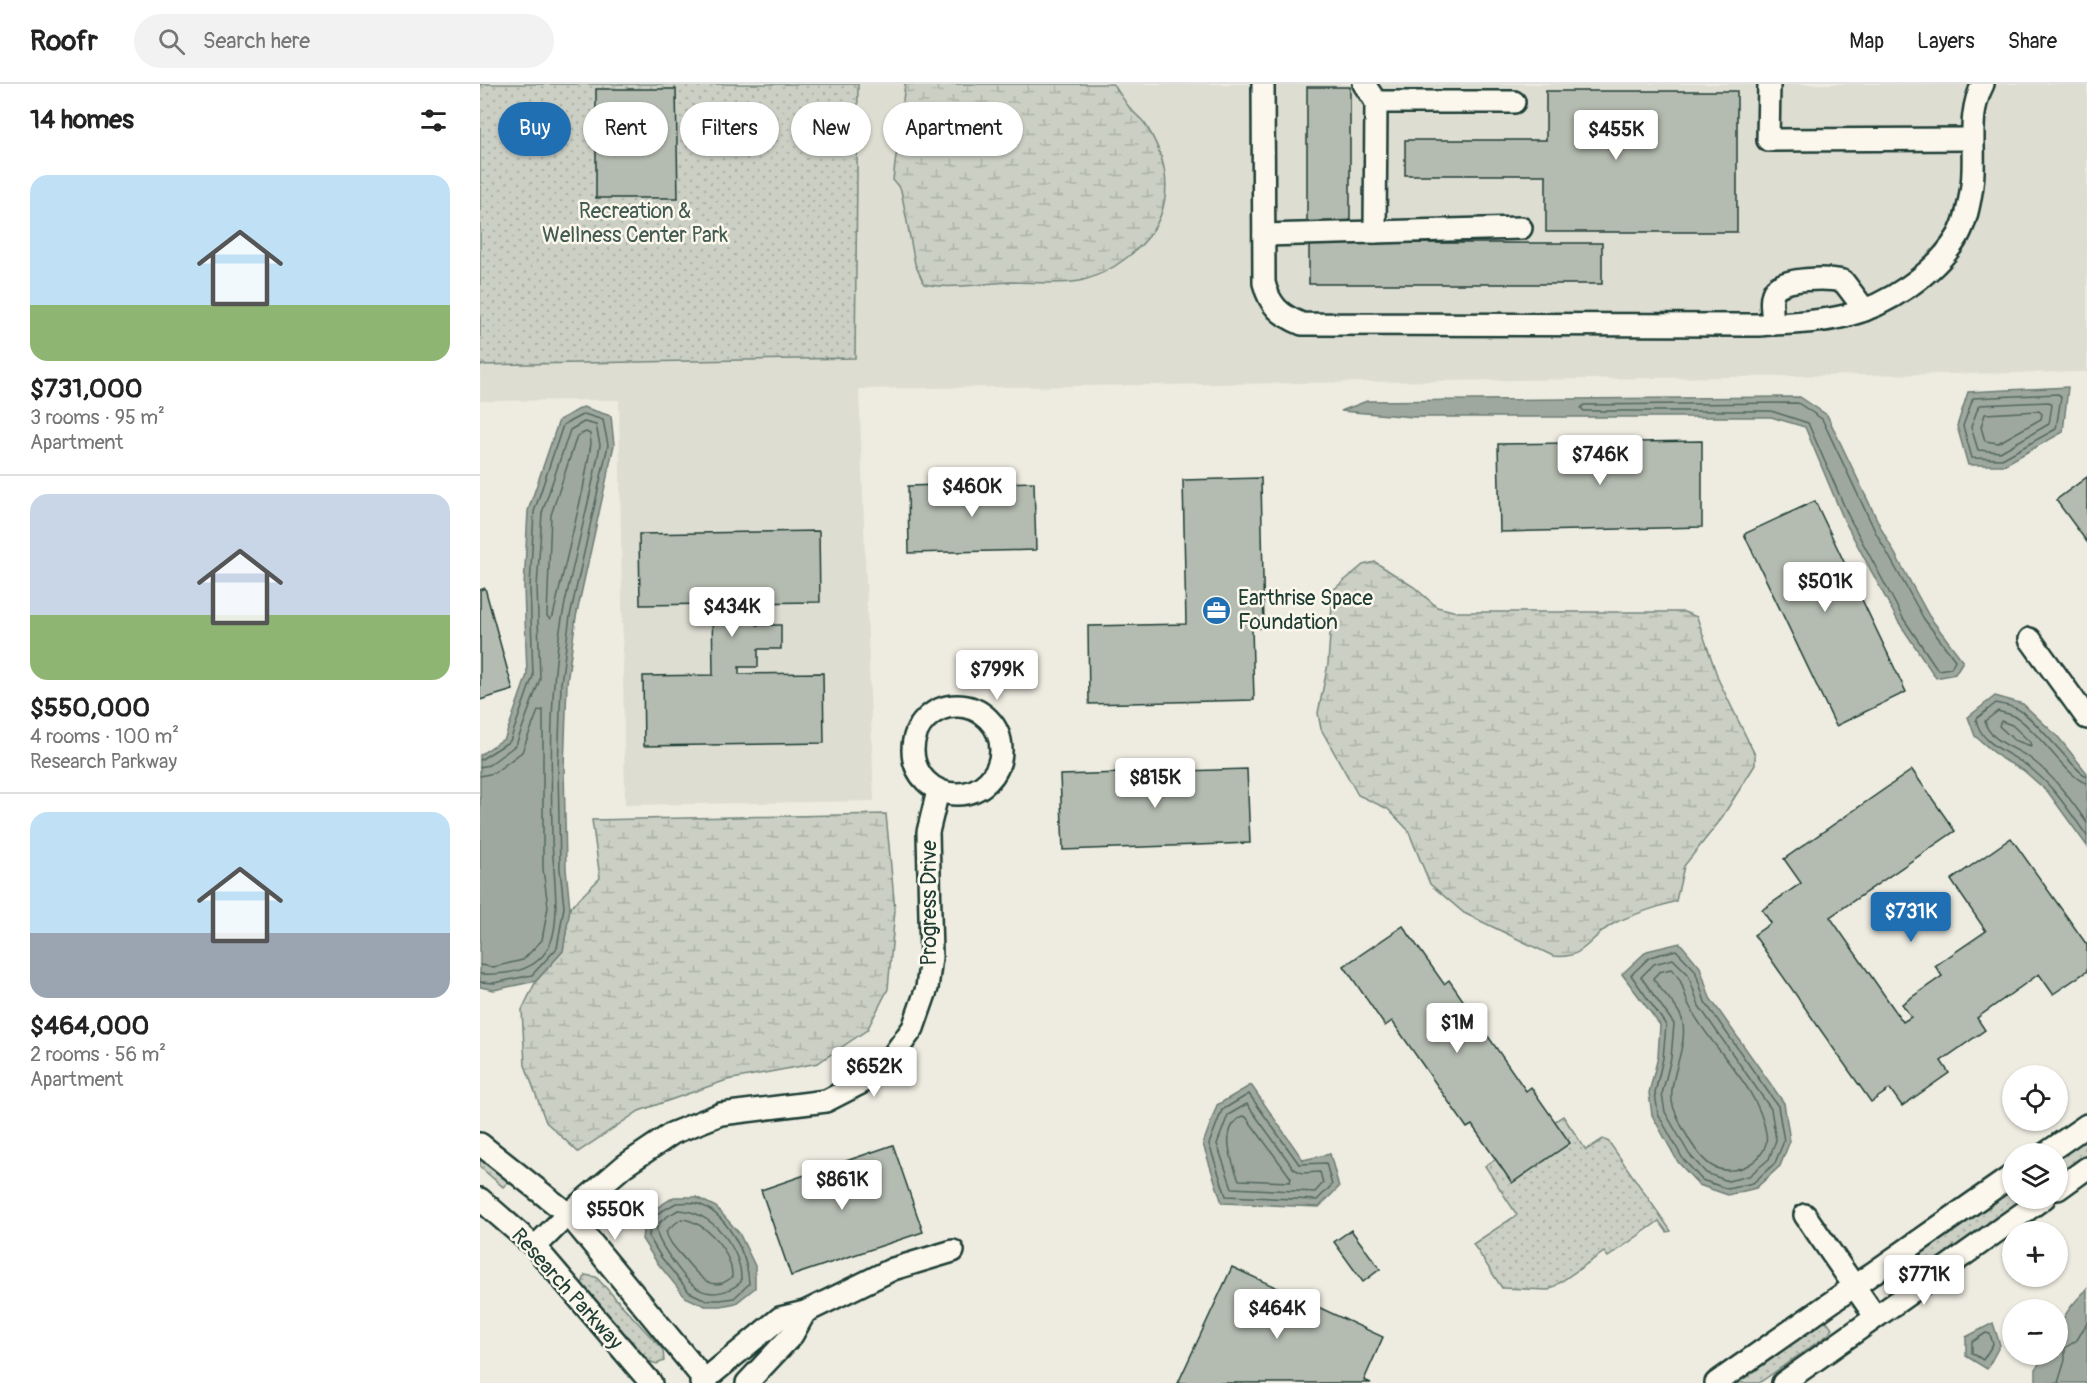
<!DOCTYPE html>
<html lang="en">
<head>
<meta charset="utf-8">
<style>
	body { margin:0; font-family:Pangolin,sans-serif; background:#f2f2f2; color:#222; height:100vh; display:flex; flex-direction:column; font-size:22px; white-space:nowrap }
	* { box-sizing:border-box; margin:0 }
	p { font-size:20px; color:#767676 }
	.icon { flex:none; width:33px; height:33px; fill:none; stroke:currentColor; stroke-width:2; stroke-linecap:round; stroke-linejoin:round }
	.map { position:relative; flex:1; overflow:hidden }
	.details { display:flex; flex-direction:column; background:#fff; width:480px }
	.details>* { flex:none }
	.banner { position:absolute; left:18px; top:18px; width:570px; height:54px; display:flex; gap:12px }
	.tools { position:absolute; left:1522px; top:981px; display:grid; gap:12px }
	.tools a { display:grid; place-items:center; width:66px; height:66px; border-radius:50%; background:#fff; box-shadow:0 2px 4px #0004; font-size:30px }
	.price { position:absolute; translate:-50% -51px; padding:0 14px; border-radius:6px; background:#fff; color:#222; font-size:20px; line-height:39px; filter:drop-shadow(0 2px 3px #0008) }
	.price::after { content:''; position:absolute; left:50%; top:36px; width:18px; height:14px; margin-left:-9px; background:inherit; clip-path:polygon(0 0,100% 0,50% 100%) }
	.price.on { background:#1f6fb2; color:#fff }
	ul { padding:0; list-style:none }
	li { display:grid; align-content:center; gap:12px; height:318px; padding:0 30px }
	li+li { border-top:2px solid #e0e0e0 }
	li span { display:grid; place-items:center; height:186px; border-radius:18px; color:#555 }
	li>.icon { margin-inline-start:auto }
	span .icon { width:108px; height:108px; fill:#fffc; stroke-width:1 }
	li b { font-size:26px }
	h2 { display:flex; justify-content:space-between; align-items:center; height:72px; padding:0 30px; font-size:26px }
	.pill { padding:0 21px; border-radius:27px; background:#fff; box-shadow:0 2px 4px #0004; font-size:21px; line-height:54px }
	.pill.on { background:#1f6fb2; color:#fff }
	header { display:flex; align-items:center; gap:36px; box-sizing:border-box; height:84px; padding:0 30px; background:#fff; border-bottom:2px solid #e0e0e0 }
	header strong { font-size:28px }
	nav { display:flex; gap:33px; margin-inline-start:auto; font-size:21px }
	.search { width:420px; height:54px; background:#f2f2f2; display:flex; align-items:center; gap:15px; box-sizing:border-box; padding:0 21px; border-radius:33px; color:#767676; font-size:22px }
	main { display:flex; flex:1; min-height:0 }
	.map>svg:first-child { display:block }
	.built { fill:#ddddd2 }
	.grass { fill:url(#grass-dots); stroke:#75867c; stroke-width:1.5 }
	.wetland { fill:url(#wetland-marsh); stroke:#75867c; stroke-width:1.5 }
	.water { fill:#9fa89f; stroke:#6c7d74; stroke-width:1.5 }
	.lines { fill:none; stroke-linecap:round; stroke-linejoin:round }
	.shore { stroke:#52685f; stroke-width:1.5 }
	.building { fill:#b4bbb0; stroke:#1f3d34; stroke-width:1.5 }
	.minor-casing { stroke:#1f3d34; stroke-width:26 }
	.minor { stroke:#fbf7ec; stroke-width:21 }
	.labels { text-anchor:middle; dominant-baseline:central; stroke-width:5; stroke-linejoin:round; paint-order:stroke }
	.park-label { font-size:21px; fill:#415a51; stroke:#fbf7ec }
	.poi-label { font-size:21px; fill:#1f3d34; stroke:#fbf7ec; text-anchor:start }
	.street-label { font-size:21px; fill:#1f3d34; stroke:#fbf7ec }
</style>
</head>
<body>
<header>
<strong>Roofr</strong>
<div class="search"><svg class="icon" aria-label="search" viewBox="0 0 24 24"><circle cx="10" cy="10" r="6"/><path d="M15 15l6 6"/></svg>Search here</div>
<nav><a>Map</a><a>Layers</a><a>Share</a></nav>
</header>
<main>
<section class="details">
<h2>14 homes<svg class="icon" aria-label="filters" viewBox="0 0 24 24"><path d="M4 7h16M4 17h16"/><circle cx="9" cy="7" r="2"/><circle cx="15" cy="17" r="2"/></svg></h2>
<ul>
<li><span style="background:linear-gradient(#bfe0f5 70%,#8fb573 0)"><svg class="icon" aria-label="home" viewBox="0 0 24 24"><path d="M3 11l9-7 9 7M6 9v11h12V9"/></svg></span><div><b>$731,000</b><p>3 rooms · 95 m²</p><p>Apartment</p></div></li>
<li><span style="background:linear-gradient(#c9d6e8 65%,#8fb573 0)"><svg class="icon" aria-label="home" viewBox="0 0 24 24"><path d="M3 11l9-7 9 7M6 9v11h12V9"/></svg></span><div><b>$550,000</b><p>4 rooms · 100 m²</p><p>Research Parkway</p></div></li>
<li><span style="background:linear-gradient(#bfe0f5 65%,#9aa5b1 0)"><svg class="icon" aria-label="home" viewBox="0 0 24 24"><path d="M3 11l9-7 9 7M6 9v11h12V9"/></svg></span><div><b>$464,000</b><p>2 rooms · 56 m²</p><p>Apartment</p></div></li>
</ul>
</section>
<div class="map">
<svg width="1607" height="1299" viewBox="0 0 1607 1299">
	<defs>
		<pattern id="grass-dots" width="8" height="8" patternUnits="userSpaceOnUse" patternTransform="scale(1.5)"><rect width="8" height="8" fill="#cbcfc4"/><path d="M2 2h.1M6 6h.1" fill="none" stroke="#aeb3a9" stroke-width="1.8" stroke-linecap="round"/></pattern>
		<pattern id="wetland-marsh" width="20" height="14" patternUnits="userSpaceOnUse" patternTransform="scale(1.5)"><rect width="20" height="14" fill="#cbcfc4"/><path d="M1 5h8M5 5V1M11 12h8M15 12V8" fill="none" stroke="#aeb3a9"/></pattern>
	</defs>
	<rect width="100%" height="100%" fill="#eeece1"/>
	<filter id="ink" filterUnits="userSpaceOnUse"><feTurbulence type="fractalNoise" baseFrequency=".0167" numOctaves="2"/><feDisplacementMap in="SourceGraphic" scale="12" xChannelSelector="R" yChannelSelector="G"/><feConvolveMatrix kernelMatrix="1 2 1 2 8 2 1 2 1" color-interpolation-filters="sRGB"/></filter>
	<g filter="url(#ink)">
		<polygon class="built" points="0,0 1607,0 1607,288 379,305 394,717 145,721 139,316 0,317"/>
		<g class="grass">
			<polygon points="0,0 378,0 375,274 0,281"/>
			<polygon points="1083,1032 1106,1066 1123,1055 1129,1058 1191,1147 1187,1148 1179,1137 1128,1173 1124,1168 1069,1206 1022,1204 993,1160 1037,1131 1005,1082"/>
			<polygon points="1607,1051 1607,1073 1578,1093 1578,1072"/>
			<polygon points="0,1072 29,1097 23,1103 0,1083"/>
			<polygon points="1533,1103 1533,1114 1547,1115 1432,1195 1424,1194 1421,1188 1423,1180"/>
			<polygon points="105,1191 116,1193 183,1266 184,1277 177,1280 168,1277 102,1200"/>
			<polygon points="1339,1237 1347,1237 1352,1244 1349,1250 1279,1299 1249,1299"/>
		</g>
		<g class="wetland">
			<path d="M425,0H633C638,7 643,15 649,23C654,30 663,35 667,43C697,92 692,141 645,175C632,185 616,193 600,197C578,201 553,198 531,198C502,199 472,206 444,200L435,180L421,106L413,96Z"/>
			<path d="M895,478L934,503L957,523L977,528H1204L1217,533L1239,597L1275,671V681L1239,738L1204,782L1196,817C1175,824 1152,830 1133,840C1109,853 1105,876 1073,872L984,829L950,800L928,746L908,725L878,711L841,645L838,629L848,580L853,506L883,481Z"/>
			<polygon points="406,730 415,826 408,905 387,946 338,979 247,996 159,1027 98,1068 66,1038 45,981 42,926 56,897 83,867 90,824 120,794 112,736"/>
		</g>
		<g class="water">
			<polygon points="1588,303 1583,348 1524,381 1488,381 1477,342 1488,308"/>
			<polygon points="1320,313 1347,331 1402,446 1449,532 1483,577 1475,590 1456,594 1418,537 1364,436 1325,343 1291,333 934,333 861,327 887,317"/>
			<polygon points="103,323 131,332 134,361 96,533 87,599 84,684 86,785 90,824 83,867 56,897 14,906 0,903 0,671 25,654 47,591 44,503 48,427 79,336"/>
			<polygon points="1515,612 1543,620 1579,654 1607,689 1607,762 1568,708 1543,686 1522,675 1495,652 1488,633"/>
			<polygon points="1200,859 1220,883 1230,914 1304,1019 1310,1057 1300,1082 1276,1104 1248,1111 1219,1101 1198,1078 1172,1031 1169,1009 1178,973 1180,941 1142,890 1167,867"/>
			<polygon points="771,1001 823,1076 850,1070 859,1103 839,1123 742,1119 723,1060 737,1021"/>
			<polygon points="194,1113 216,1113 236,1123 259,1149 275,1182 275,1204 256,1219 241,1222 225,1222 205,1213 176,1177 162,1155 164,1139 173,1126"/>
			<path d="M1607,1205V1299H1556V1285L1564,1271L1578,1270C1578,1237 1584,1228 1607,1205Z"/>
			<polygon points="1513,1239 1520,1261 1507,1285 1486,1272 1486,1253"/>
		</g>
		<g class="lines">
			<g class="shore">
				<polygon points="1578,310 1581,313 1576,345 1522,375 1492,374 1483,342 1493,314"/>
				<polygon points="1569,318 1572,321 1569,340 1520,368 1498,366 1491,343 1499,321"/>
				<polygon points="1318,319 1342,335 1396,449 1444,535 1475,576 1471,584 1458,586 1423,534 1369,433 1328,339 1291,327 1104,327 1101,324 1104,321"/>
				<polygon points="1559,327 1562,330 1561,335 1518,359 1505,357 1501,343 1505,330"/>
				<polygon points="106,348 110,350 111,360 103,405 73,532 70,535 67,532 71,431 97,352"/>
				<polygon points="1521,637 1532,641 1550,658 1551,662 1534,656 1519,642"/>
				<polyline points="0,676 30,657 53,592 50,503 54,428 83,341 104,330 123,336 128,361 90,532 81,599 78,684 80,785 84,823 77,864 52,891 14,899 0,898"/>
				<path d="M0,683L9,681L36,661L60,595L57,503L62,429L90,346L104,338L116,341L120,361C110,417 94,473 83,529C69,602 71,678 72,752C72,781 82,835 70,860C58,888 26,891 0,890"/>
				<polyline points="0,692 14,689 42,668 58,627 63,626 63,785 68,823 62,856 43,876 13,883 0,881"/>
				<path d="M1607,692C1596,690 1557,635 1539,626C1533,622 1523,621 1516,619L1496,635C1500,660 1528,668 1546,681C1572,699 1589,727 1607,752"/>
				<path d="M1607,699C1591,698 1556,644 1536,633C1531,630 1523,629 1518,627L1505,637C1507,656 1538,665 1551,675C1574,692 1591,716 1607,739"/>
				<polygon points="1196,866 1215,886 1225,918 1298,1022 1304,1057 1295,1079 1273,1099 1248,1105 1222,1096 1203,1075 1178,1030 1175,1009 1183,974 1186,941 1151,891 1170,873"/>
				<polygon points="1193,875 1208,890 1219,922 1291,1025 1296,1056 1289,1075 1269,1092 1248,1097 1226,1089 1209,1070 1185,1028 1182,1010 1191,974 1194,940 1161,893 1174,880"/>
				<path d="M1191,885C1204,895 1203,911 1211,925C1233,967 1278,1001 1286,1049C1291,1076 1254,1095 1232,1082C1216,1072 1201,1043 1194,1025C1184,1000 1210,963 1202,935C1197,920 1181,908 1173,894L1179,888Z"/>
				<polygon points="769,1010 819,1080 846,1079 852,1101 837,1116 746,1112 729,1060 742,1026"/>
				<polygon points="767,1020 814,1085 822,1089 840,1088 843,1099 835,1108 752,1104 737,1060 748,1031"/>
				<path d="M762,1032L766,1033L811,1094L810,1098L759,1096C751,1076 739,1046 762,1032Z"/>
				<path d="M196,1119C202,1119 209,1118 215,1119C246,1127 268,1170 269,1200L254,1214L240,1216H226L209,1208L181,1173L169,1153L170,1141L177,1130Z"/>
				<path d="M198,1126C231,1126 263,1165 261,1198C248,1209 229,1214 214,1202C205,1195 173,1154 177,1144C180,1135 190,1131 198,1126Z"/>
				<path d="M201,1135C225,1136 253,1169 252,1193C233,1210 219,1192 207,1178C199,1168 188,1159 186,1147Z"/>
				<polygon points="1506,1249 1510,1250 1513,1260 1503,1276 1492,1269 1492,1258"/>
				<polyline points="1578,1299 1585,1276 1585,1264 1597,1256 1607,1239"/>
			</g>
		</g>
		<g class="building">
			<rect x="827" y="3" width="43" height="138"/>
			<polygon points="116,5 196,5 198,114 116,114"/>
			<polygon points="1066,7 1257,7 1257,148 1066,148 1066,91 925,91 925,56 1066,56"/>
			<rect x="829" y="159" width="293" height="41"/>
			<polygon points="1222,357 1222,443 1020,448 1018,360"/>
			<polygon points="1607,393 1607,458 1576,416"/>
			<polygon points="781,394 784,544 772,544 774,616 609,620 608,542 706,540 703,396"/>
			<polygon points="554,398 556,466 429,469 428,402"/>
			<polygon points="1335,417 1426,608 1356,642 1264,450"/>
			<polygon points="339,447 340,518 259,519 259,528 277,528 277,541 301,541 301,565 278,565 278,583 259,583 259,590 343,589 344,659 164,662 163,592 233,591 232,520 160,521 159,450"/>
			<polygon points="5,504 33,606 0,616 0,506"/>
			<polygon points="767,685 770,759 583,766 580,691"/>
			<polygon points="1432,686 1475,747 1350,833 1423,938 1431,933 1422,920 1462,892 1455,882 1506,847 1471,796 1531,754 1607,861 1607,887 1573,910 1559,890 1497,934 1505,946 1461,977 1469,989 1422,1022 1410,1005 1391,1018 1274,851 1291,839 1282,826 1321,799 1304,775"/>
			<polygon points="923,842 964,900 969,896 1046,1007 1051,1003 1090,1059 1032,1099 992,1041 987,1044 912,937 905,942 864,882"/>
			<polygon points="413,1061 443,1148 311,1192 281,1106"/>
			<polygon points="871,1146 900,1185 883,1198 854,1158"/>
			<polygon points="752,1183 903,1253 884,1296 891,1299 698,1299"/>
		</g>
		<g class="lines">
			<defs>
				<g id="minor">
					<path d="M783,0L784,199C790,222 800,231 822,240L1279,241C1308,239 1336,239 1365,232C1407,222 1456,189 1478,152C1485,140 1489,121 1491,108C1498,72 1485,34 1503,0"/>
					<polyline points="884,0 896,18"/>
					<polyline points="1289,0 1288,56 1492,55"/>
					<polyline points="895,148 896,18 1034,18"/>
					<polyline points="784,151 1041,144"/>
					<path d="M1293,240C1293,230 1289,216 1294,207C1302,193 1348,194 1363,197L1385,226"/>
					<polyline points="1550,555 1607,634"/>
					<circle cx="477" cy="666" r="44"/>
					<polyline points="0,1060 88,1130 227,1299"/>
					<polyline points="1565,1070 1607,1041"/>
					<polyline points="1578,1105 1607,1084"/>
					<polyline points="0,1115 55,1163 171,1299"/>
					<polyline points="1325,1131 1395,1232"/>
					<polyline points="55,1163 88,1130 144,1082 193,1049 241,1030 346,1017 385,997 409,977 433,944 447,904 451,873 448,748 458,707"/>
					<polyline points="221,1299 300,1234 325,1228 413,1185 473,1167"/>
					<polyline points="267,1299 312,1251 325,1228"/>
					<polyline points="1236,1299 1533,1091"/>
					<polyline points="1303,1299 1564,1114"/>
				</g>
			</defs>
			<use href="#minor" class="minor-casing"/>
			<use href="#minor" class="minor"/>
		</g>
	</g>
	<defs>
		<symbol id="office-disc" viewBox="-11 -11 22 22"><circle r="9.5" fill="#1f6fb2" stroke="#fbf7ec"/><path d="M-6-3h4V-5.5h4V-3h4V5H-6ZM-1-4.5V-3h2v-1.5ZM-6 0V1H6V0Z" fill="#fff"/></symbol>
	</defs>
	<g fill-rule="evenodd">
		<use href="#office-disc" x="720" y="510" width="33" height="33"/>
	</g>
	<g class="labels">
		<g class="park-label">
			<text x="155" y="127">Recreation &amp;<tspan x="155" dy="24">Wellness Center Park</tspan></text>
		</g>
		<g class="poi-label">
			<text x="758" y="514">Earthrise Space<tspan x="758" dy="24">Foundation</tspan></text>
		</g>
		<g class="street-label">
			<text transform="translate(449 819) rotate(-90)">Progress Drive</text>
			<text transform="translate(87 1205) rotate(48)">Research Parkway</text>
		</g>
	</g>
</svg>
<div class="tools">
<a><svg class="icon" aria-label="locate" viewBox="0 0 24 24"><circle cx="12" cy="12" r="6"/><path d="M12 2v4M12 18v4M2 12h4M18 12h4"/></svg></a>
<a><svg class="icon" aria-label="layers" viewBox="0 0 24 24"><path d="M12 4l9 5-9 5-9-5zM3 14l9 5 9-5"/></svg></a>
<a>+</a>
<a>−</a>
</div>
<b class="price" style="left:1136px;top:77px">$455K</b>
<b class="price" style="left:1120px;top:402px">$746K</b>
<b class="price" style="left:492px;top:434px">$460K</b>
<b class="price" style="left:1345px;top:529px">$501K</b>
<b class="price" style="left:252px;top:554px">$434K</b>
<b class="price" style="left:517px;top:617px">$799K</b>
<b class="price" style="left:675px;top:725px">$815K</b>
<b class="price on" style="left:1431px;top:859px">$731K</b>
<b class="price" style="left:977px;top:970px">$1M</b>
<b class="price" style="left:394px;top:1014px">$652K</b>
<b class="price" style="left:362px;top:1127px">$861K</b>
<b class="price" style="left:135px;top:1157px">$550K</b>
<b class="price" style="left:1444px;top:1222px">$771K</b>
<b class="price" style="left:797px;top:1256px">$464K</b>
<div class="banner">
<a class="pill on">Buy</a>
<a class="pill">Rent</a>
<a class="pill">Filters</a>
<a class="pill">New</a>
<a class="pill">Apartment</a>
</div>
</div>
</main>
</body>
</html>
